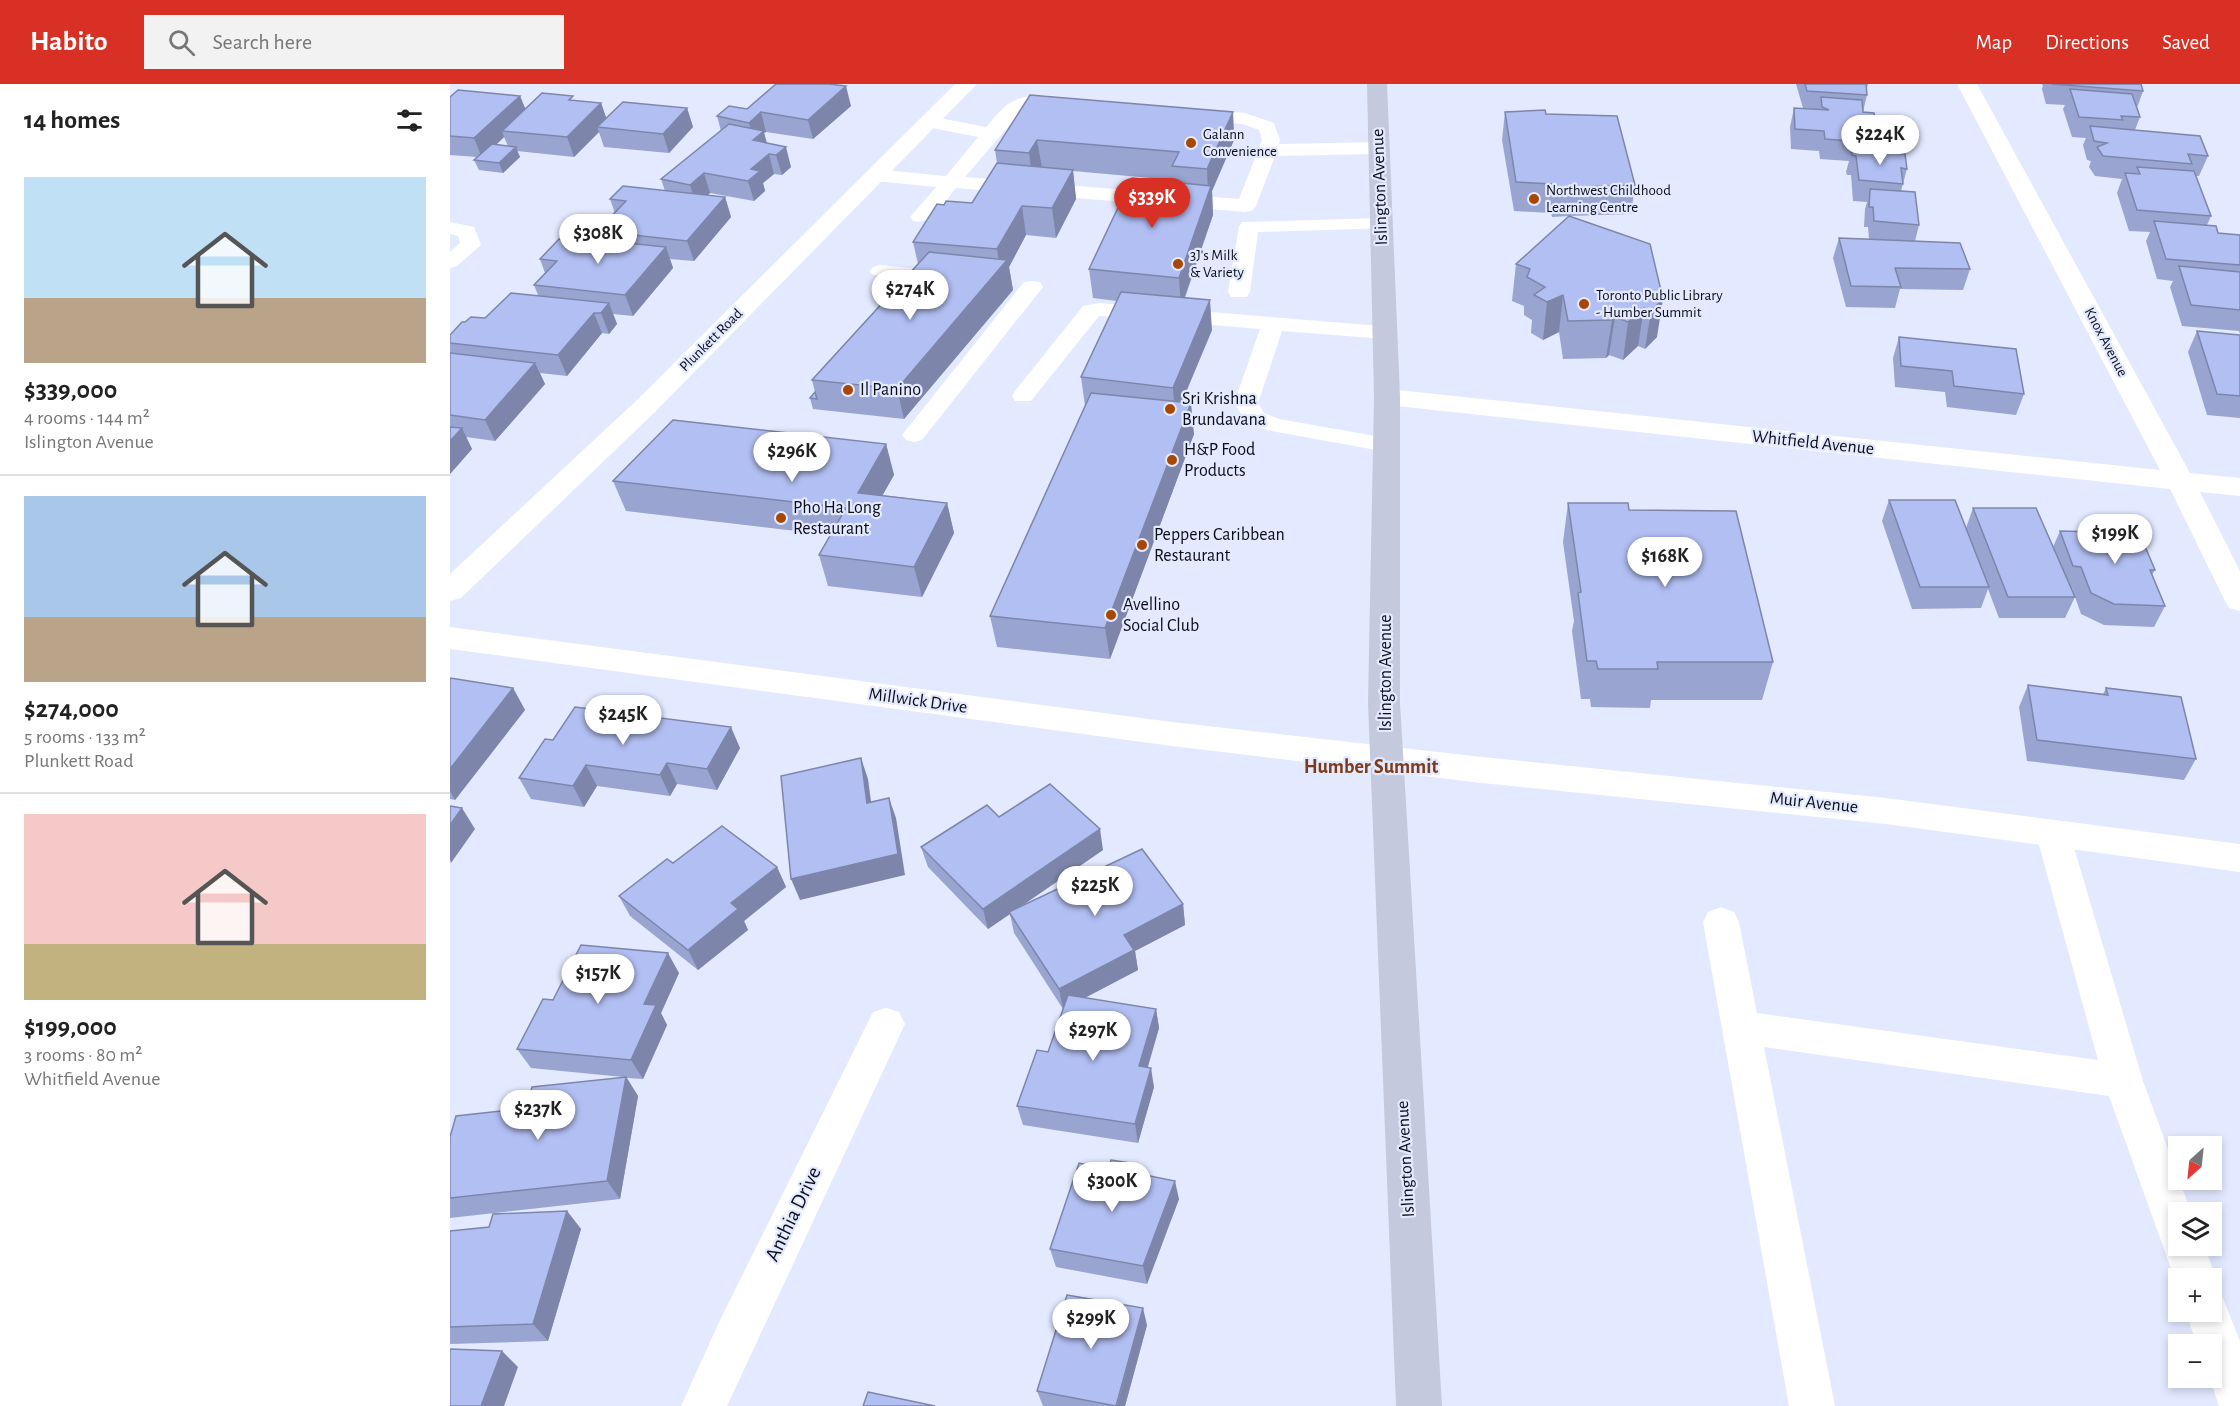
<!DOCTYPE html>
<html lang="en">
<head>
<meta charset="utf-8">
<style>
	body { margin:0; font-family:"Alegreya Sans",sans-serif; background:#f2f2f2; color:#222; height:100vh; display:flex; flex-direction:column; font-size:22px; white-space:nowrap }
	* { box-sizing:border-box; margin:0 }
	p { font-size:20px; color:#767676 }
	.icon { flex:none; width:33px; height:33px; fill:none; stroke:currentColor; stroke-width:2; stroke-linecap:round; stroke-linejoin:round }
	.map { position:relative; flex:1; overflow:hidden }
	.panel { display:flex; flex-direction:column; background:#fff; width:450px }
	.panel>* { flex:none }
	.needle { width:39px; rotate:207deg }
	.controls { position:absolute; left:1718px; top:1052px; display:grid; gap:12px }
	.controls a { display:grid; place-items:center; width:54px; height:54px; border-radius:0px; background:#fff; box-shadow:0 3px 9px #0003; font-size:30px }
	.price { position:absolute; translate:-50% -51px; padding:0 14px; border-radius:21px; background:#fff; color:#222; font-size:20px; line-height:39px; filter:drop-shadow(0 2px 3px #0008) }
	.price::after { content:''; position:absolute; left:50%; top:36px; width:18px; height:14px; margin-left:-9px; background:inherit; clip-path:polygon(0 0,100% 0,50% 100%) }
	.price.on { background:#d93025; color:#fff }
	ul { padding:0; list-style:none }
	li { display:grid; align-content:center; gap:12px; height:318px; padding:0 24px }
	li+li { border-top:2px solid #e0e0e0 }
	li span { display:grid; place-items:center; height:186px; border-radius:0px; color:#555 }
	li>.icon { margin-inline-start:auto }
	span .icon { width:108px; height:108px; fill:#fffc; stroke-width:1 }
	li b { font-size:26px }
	h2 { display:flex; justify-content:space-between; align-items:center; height:72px; padding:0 24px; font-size:26px }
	header { display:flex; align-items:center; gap:36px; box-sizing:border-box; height:84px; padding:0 30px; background:#d93025; color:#fff }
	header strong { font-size:28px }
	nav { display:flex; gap:33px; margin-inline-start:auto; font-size:21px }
	.search { width:420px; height:54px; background:#f2f2f2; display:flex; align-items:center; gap:15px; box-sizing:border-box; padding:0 21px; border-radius:0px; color:#767676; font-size:22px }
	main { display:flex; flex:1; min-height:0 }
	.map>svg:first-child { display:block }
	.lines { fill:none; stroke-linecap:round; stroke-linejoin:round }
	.service { fill:#fff; fill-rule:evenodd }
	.minor { fill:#fff; fill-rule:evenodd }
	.tertiary { fill:#fff; fill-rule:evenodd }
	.secondary { fill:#c4c9dd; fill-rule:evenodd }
	.wall { fill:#99a4d1; fill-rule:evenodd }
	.shaded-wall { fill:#7d86aa }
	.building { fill:#b2bff3; stroke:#7d86aa; stroke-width:1.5 }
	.poi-dot { fill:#a84700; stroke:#e3e9ff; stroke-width:2 }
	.labels { text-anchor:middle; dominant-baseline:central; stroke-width:4.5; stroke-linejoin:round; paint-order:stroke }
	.far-poi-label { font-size:15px; fill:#0b0d16; stroke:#e3e9ff; text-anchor:start }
	.far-street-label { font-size:15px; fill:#0b0d16; stroke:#e3e9ff }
	.street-label { font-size:18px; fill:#0b0d16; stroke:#e3e9ff }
	.poi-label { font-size:18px; fill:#0b0d16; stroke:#e3e9ff; text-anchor:start }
	.neighbourhood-label { font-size:20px; font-weight:bold; fill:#7c3c19; stroke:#e3e9ff }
	.near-street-label { font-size:21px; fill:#0b0d16; stroke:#e3e9ff }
</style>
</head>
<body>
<header>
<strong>Habito</strong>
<div class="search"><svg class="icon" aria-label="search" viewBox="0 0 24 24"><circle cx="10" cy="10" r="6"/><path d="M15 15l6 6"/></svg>Search here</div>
<nav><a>Map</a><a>Directions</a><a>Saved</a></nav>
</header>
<main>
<section class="panel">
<h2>14 homes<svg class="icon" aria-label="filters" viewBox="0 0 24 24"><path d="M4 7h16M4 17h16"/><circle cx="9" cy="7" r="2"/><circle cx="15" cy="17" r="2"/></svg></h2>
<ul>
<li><span style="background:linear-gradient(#bfe0f5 65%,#b9a48a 0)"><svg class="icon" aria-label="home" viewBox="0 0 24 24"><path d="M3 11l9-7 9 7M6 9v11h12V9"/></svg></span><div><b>$339,000</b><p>4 rooms · 144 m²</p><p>Islington Avenue</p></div></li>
<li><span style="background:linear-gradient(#a9c7e8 65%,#b9a48a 0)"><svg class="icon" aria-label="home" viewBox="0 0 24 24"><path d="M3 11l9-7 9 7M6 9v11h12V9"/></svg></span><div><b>$274,000</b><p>5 rooms · 133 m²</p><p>Plunkett Road</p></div></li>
<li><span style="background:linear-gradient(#f6c9c9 70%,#c2b280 0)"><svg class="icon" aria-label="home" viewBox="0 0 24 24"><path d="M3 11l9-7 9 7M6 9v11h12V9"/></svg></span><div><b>$199,000</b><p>3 rooms · 80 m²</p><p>Whitfield Avenue</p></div></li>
</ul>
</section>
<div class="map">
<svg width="1790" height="1322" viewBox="0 0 1790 1322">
	<rect width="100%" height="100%" fill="#e3e9ff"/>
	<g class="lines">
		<g class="service">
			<path d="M593,11L795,29L824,39L830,56L829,60L929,58L939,64L929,70L825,72L806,122L803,126L796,128L506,104C495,117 482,142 463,137L460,133L486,103L425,97L415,91L425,85L496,92L528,53L472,42L470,38L472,34L479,32L536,43C557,19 560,13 593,11ZM575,23H593L792,40L809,46L812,56L789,115L515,93Z"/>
			<polygon points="932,134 939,136 942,140 939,144 808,148 800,208 797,213 781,213 778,208 789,142 792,138"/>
			<polygon points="0,138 24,143 31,161 7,182 0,184 0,168 10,159 8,152 0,150"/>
			<polygon points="430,181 497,188 504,190 508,194 504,198 497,200 423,191 419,187 423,183"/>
			<polygon points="582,197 590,198 593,203 472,356 464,358 456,356 452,351 456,346 574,198"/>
			<polygon points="649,219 943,243 946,248 943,253 935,255 832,247 808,319 814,329 829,335 937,354 945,356 949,361 945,366 937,368 816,346 797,339 784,319 810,245 649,232 581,317 565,317 562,312 565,307 633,222"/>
		</g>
		<g class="minor">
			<polygon points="505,0 527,0 205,328 11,514 0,517 0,490 187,316"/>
			<polygon points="1507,0 1527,0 1740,389 1790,394 1790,412 1750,408 1790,487 1790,527 1779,524 1775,517 1720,405 937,321 928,319 924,313 928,307 937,305 1710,386"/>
			<polygon points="1603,736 1615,740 1620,750 1693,997 1741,1128 1728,1128 1728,1161 1754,1161 1766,1194 1761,1206 1761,1194 1728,1194 1728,1204 1659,1012 1314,963 1385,1322 1339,1322 1253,838 1258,828 1271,823 1284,828 1289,838 1307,929 1648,976 1586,750 1591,740"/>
			<polygon points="436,924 449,928 455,940 277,1322 231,1322 270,1236 423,928"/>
			<polygon points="1761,1207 1772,1212 1790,1257 1790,1322 1769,1322 1759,1293 1761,1293 1761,1260 1747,1260 1735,1227 1761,1227"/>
		</g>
		<polygon class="tertiary" points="0,543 722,638 1032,673 1436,714 1790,760 1790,788 1436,740 1032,699 722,662 0,565"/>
		<polygon class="secondary" points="917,0 937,0 950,313 950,619 992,1322 946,1322 918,619 924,313"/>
	</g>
	<g class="wall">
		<polygon points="1346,0 1418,0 1417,4 1417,11 1413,28 1426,42 1439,60 1437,68 1457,85 1451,107 1469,141 1465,157 1520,185 1513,206 1450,205 1445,224 1396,223 1383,174 1389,154 1419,155 1418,143 1414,143 1415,125 1417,118 1403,117 1401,91 1397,91 1396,88 1399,77 1370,75 1369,67 1341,65 1340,43 1344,24 1353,24"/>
		<polygon points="1591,0 1691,0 1693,7 1687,24 1690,33 1685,46 1758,72 1749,92 1745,92 1761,132 1757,141 1768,149 1790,151 1790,250 1789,247 1732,242 1720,203 1723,197 1707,195 1696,157 1700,148 1679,147 1667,109 1672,95 1645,92 1639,83 1641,77 1637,76 1633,61 1636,54 1622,53 1613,25 1615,21 1596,20 1592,5 1593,1"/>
		<polygon points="580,11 783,28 784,56 762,107 763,131 735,214 762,246 732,318 744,350 660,575 547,563 540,532 635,322 631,293 667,217 643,214 639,185 723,98 723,96 623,87 626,115 606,154 576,151 559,183 563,206 454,335 363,325 360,314 365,308 362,296 468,180 463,158 494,121 522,119 547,79 545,66"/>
		<path d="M70,12L75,25L125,17L151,19L156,34L237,24L243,43L219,69L154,63L149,48L124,73L67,67L70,73L53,89L29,86L24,76L27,73L0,71V13ZM54,53L58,62L46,61Z"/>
		<polygon points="401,22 363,55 316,48 314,49 317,59 341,83 332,91 324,90 313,99 315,107 304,117 260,109 258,111 275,113 281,133 244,177 220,175 223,184 183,232 163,230 167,240 159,250 152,249 117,292 90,289 95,300 45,357 16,353 22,365 0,390 0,251 15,238 35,234 88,211 84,201 95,189 90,175 125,157 151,156 147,147 165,129 160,115 215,107 211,95 271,47 267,32 297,25"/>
		<polygon points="1055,28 1096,30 1185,101 1181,130 1119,132 1200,160 1207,253 1195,265 1188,262 1173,276 1159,271 1156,274 1113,275 1109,248 1093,256 1081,249 1082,236 1074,231 1074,222 1062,217 1066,180 1119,132 1102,133 1101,129 1064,127 1052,56"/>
		<polygon points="1747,247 1790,251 1790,334 1757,331 1738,268"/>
		<polygon points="1449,253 1574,310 1566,331 1497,323 1495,308 1445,303 1443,274"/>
		<polygon points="436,360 444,391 432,411 497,419 504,449 472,513 378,502 369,471 380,451 176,427 163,397"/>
		<polygon points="1439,416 1516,444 1523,424 1603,463 1610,447 1644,448 1647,441 1666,448 1705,486 1702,491 1715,522 1704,543 1654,541 1631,530 1622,504 1621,504 1625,513 1615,534 1549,534 1538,505 1531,524 1462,525 1432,437"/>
		<polygon points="1118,419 1179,426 1323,578 1312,616 1201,616 1200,624 1141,623 1140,615 1131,615 1122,547 1124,537 1113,458"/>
		<polygon points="0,594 63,604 75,626 5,716 0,715"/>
		<polygon points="1578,601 1653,610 1656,604 1746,675 1734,696 1577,677 1569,623"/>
		<polygon points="103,656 290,664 267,706 227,700 220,712 147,702 134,723 81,715 69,694"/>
		<polygon points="549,733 653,766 570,823 733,820 735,841 685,867 688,886 635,914 706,925 709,944 698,983 704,1003 688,1059 573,1041 567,1022 598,968 613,925 564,849 560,830 538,845 478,783 471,763"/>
		<polygon points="223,779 327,783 336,803 294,837 298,846 248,886 180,832 169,812"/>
		<polygon points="229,889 211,929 217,941 193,995 177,994 188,1012 170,1115 0,1134 0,1053 77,1024 173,993 81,984 67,965 103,916"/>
		<polygon points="658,1085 689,1090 729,1115 697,1200 606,1183 600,1165"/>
		<polygon points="117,1127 131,1145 98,1257 0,1260 0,1147 39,1143"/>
		<polygon points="697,1241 675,1322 593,1322 587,1307"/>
	</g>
	<g class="shaded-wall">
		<polygon points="396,2 401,22 363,55 358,36"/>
		<polygon points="70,12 78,31 52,47 54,53 32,74 24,54"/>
		<polygon points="151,19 158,39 147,43 149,48 124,73 117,53"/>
		<polygon points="237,24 243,43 219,69 213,50"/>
		<polygon points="311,28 316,48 314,49 319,67 309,76 299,39"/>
		<polygon points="783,28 784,56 762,107 763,131 731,223 729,194 758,111 757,85"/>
		<polygon points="587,56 592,84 583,98 579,69"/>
		<polygon points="66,63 70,73 53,89 49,79"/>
		<polygon points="336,63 341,83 332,91 326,71"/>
		<polygon points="319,70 324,90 313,99 315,107 304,117 298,97 301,85"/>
		<polygon points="623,86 626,115 606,154 602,124"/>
		<polygon points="254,89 260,109 246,121 240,101"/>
		<polygon points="275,113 281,133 244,177 237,157"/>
		<polygon points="572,122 576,151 559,183 563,206 454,335 447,305 550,184 547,165"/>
		<polygon points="216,163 223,184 183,232 175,211"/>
		<polygon points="1113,211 1109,248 1093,256 1097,218"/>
		<polygon points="1213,215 1207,253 1195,265 1201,227"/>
		<polygon points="760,216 762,246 725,334 723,304"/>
		<polygon points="159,219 167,240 159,250 151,229"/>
		<polygon points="1194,224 1188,262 1173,276 1178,238"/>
		<polygon points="144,229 152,249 117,292 108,271"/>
		<polygon points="1165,233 1159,271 1156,274 1162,236"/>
		<polygon points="85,279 95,300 45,357 35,336"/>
		<polygon points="741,319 744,350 660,575 655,544"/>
		<polygon points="12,344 22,365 0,390 0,357"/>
		<polygon points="436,360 444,391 417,439 408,409"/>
		<polygon points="497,419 504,449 472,513 464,483"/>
		<polygon points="63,604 75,626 5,716 0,707 0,685"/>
		<polygon points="281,643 290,664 267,706 257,685"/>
		<polygon points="411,674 418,695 424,740 417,719"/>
		<polygon points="217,679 227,700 220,712 210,691"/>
		<polygon points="136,681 147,702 134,723 123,702"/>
		<polygon points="439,714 446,734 455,791 350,816 341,795"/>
		<polygon points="12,724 25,745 1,779 0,776 0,741"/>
		<polygon points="650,745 653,766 538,845 533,825"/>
		<polygon points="327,783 336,803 294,837 298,846 248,886 238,866 281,819"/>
		<polygon points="733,820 735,841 685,867 688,886 613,925 609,905 674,851"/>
		<polygon points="218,869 229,889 211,929 217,941 193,995 181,976 194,920"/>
		<polygon points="706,925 709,944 692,1002 689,982"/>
		<polygon points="701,984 704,1003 688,1059 685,1040"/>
		<polygon points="176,993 188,1012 170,1115 157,1097"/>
		<polygon points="687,1080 691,1099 685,1089"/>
		<polygon points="725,1097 729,1115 697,1200 693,1182"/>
		<polygon points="117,1127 131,1145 98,1257 83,1240"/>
		<polygon points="693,1224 697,1241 675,1322 667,1322"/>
		<polygon points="52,1267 68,1283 54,1322 31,1322"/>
	</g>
	<g class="building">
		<polygon points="326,0 379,0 396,2 358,36 311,28 299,39 267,32 279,22 297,25"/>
		<polygon points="1355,0 1416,0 1417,11 1357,7"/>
		<polygon points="1602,0 1691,0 1693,7"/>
		<polygon points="1620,5 1682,10 1690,33 1671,32 1673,36 1629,33"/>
		<polygon points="8,6 70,12 24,54 0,52 0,13"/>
		<polygon points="92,9 123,12 119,16 151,19 117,53 52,47"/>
		<polygon points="580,11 783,28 757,85 722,82 729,68 587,56 579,69 545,66"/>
		<polygon points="1371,13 1412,16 1413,28 1424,29 1426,42 1437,43 1439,60 1375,55 1374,47 1345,45 1344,24 1379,26 1372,23"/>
		<polygon points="173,18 237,24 213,50 147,43"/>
		<polygon points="1095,26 1096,30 1167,32 1185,101 1105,104 1104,100 1066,98 1055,28"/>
		<polygon points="279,40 314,47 303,56 336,63 326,71 319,70 301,85 310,87 298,97 254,89 240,101 211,95"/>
		<polygon points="1640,42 1750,52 1758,72 1738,70 1742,80 1653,72 1647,63 1657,59 1644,57"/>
		<polygon points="42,60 66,63 49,79 24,76"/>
		<polygon points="1405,66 1455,70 1457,85 1451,84 1453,100 1409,96 1406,72 1402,71 1401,68 1405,68"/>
		<polygon points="547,79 623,86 602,124 572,122 547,165 463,158 487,120 494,121 496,117 522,119"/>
		<polygon points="1687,83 1744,87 1761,132 1687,126 1675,89 1690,90"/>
		<polygon points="682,94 761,102 729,194 639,185"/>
		<polygon points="173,102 275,113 237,157 147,147 176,117 160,115"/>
		<polygon points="1420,105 1465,108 1469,141 1424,137 1423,123 1419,123"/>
		<polygon points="1119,132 1200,160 1213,215 1201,227 1194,224 1178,238 1165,233 1162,236 1118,237 1113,211 1097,218 1084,211 1095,203 1077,193 1080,185 1066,180"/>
		<polygon points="1704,137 1766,142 1768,149 1790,151 1790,181 1716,175"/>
		<polygon points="128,154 216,163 175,211 84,201 107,177 90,175 109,155 125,157"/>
		<polygon points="1389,154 1510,159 1520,185 1445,184 1451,203 1401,202"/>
		<polygon points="479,168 557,176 447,305 362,296"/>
		<polygon points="1729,182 1790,188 1790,226 1741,221"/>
		<polygon points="671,208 760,216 723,304 631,293"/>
		<polygon points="61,209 159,219 151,229 144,229 108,271 0,259 0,251 12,238 15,238 21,233 35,234"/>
		<polygon points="1747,247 1790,251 1790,312 1767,310"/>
		<polygon points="1449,253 1566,265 1574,310 1504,302 1502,287 1451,282"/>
		<polygon points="0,269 85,279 35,336 0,331"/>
		<polygon points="365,308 367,315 360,314"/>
		<polygon points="641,309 741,319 655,544 540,532"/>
		<polygon points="223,336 436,360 408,409 497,419 464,483 369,471 396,424 163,397"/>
		<polygon points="0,343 12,344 0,357"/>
		<polygon points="1439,416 1505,416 1539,503 1470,503"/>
		<polygon points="1118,419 1178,419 1179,426 1286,427 1323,578 1207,578 1208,585 1148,585 1146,577 1137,577 1128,509 1131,508"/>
		<polygon points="1523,424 1586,424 1625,513 1558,513"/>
		<polygon points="1647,441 1663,441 1666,448 1689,448 1705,486 1700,486 1715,522 1664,520 1641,509 1631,483 1623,482 1610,447 1650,448"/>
		<polygon points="0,594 63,604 0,685"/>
		<polygon points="1578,601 1658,611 1656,604 1731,613 1746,675 1587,656"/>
		<polygon points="125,623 281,643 257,685 217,679 210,691 136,681 123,702 69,694 95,655 103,656"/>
		<polygon points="411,674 417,719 439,714 448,770 341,795 331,692"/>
		<polygon points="600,700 650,745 533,825 471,763 537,721 549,733"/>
		<polygon points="0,722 12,724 0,741"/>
		<polygon points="272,742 327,783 281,819 288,825 238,866 169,812 217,775 223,779"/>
		<polygon points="692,765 733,820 674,851 684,866 609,905 559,828"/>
		<polygon points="131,861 218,869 194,920 206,921 181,976 67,965 93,915 103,916"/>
		<polygon points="618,911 706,925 689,982 701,984 685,1040 567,1022 587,966 598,968"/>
		<polygon points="176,993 157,1097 0,1114 0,1053 6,1032 77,1024 82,1003"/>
		<polygon points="661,1076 687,1080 685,1089 725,1097 693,1182 600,1165 629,1079 658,1085"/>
		<polygon points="117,1127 83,1240 0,1243 0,1147 39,1143 43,1130"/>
		<polygon points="617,1211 693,1224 666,1322 587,1307"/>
		<polygon points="0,1265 52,1267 31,1322 0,1322"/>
		<polygon points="418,1308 485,1322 413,1322"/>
	</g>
	<g class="poi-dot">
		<circle cx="741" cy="59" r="6"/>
		<circle cx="1084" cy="115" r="6"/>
		<circle cx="728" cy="180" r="6"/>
		<circle cx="1134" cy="220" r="6"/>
		<circle cx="398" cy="306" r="6"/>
		<circle cx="720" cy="325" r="6"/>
		<circle cx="722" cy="376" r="6"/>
		<circle cx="331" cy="434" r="6"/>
		<circle cx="692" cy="461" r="6"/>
		<circle cx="661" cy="531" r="6"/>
	</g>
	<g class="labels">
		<g class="far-poi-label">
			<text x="753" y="50">Galann<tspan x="753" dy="17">Convenience</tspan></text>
			<text x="1096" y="106">Northwest Childhood<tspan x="1096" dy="17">Learning Centre</tspan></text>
			<text x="740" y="171">3J's Milk<tspan x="740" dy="17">&amp; Variety</tspan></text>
			<text x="1146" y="211">Toronto Public Library<tspan x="1146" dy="17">- Humber Summit</tspan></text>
		</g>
		<g class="far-street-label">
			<text transform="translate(261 256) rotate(-45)">Plunkett Road</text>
			<text transform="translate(1656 258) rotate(62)">Knox Avenue</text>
		</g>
		<g class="street-label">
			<text transform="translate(930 103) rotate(-92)">Islington Avenue</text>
			<text transform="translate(1363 359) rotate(6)">Whitfield Avenue</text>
			<text transform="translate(936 589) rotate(-90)">Islington Avenue</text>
			<text transform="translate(468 617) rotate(8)">Millwick Drive</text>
			<text transform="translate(1364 719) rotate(6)">Muir Avenue</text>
			<text transform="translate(956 1075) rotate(-93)">Islington Avenue</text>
		</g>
		<g class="poi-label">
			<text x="410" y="306">Il Panino</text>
			<text x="732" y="315">Sri Krishna<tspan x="732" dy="21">Brundavana</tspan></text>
			<text x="734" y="366">H&amp;P Food<tspan x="734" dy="21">Products</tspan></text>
			<text x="343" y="424">Pho Ha Long<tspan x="343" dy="21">Restaurant</tspan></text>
			<text x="704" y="451">Peppers Caribbean<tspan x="704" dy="21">Restaurant</tspan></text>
			<text x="673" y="521">Avellino<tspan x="673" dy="21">Social Club</tspan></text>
		</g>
		<g class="neighbourhood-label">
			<text x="921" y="683">Humber Summit</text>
		</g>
		<g class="near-street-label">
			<text transform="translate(343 1130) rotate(-64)">Anthia Drive</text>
		</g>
	</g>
</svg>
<div class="controls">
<a><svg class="needle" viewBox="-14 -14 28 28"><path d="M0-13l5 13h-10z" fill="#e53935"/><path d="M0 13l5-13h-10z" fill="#767676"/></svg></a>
<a><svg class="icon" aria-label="layers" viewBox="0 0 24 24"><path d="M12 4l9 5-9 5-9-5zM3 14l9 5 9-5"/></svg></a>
<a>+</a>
<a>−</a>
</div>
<b class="price" style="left:1430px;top:82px">$224K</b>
<b class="price on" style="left:702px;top:145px">$339K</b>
<b class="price" style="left:148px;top:181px">$308K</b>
<b class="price" style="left:460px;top:237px">$274K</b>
<b class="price" style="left:342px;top:399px">$296K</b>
<b class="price" style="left:1665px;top:481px">$199K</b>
<b class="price" style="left:1215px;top:504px">$168K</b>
<b class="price" style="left:173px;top:662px">$245K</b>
<b class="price" style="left:645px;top:833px">$225K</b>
<b class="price" style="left:148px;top:921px">$157K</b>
<b class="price" style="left:643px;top:978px">$297K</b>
<b class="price" style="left:88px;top:1057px">$237K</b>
<b class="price" style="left:662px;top:1129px">$300K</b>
<b class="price" style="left:641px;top:1266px">$299K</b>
</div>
</main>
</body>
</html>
